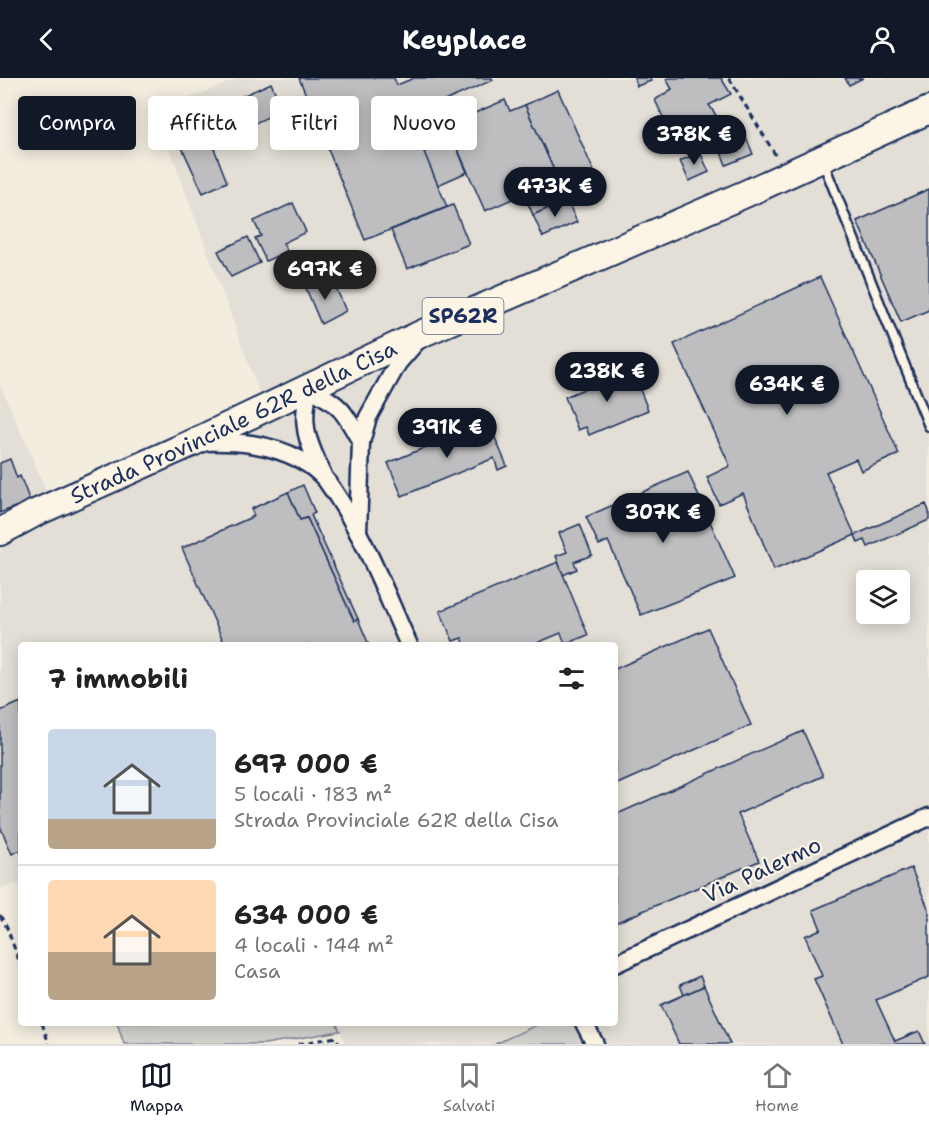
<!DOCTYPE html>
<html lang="it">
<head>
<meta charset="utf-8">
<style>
	body { margin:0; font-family:"Shantell Sans",sans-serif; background:#f6f6f6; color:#222; height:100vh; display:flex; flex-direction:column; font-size:22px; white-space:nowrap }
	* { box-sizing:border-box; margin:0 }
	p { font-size:20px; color:#767676 }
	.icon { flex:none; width:33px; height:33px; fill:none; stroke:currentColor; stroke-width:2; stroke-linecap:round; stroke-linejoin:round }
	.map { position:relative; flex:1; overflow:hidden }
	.sheet { position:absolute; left:18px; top:564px; width:600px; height:384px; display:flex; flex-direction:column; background:#fff; border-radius:6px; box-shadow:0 3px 15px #0003 }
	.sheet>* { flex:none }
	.top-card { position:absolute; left:18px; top:18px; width:600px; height:54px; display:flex; gap:12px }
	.fabs { position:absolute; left:856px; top:492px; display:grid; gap:12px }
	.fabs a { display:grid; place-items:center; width:54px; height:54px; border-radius:6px; background:#fff; box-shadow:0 3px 15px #0003; font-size:30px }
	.price { position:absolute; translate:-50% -51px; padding:0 14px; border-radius:21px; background:#111827; color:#fff; font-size:20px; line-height:39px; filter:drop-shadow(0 2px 3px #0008) }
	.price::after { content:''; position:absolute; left:50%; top:36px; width:18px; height:14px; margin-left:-9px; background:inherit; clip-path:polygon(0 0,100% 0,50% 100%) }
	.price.on { background:#222; color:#fff }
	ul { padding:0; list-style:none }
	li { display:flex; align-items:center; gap:18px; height:150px; padding:0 30px }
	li+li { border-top:2px solid #e0e0e0 }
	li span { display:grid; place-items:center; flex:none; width:168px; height:120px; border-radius:6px; color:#555 }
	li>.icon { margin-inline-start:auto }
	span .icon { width:72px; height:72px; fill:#fffc; stroke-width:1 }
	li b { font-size:26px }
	h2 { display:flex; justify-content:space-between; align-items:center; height:72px; padding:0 30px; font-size:26px }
	.tag { padding:0 21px; border-radius:6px; background:#fff; box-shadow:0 3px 15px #0003; font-size:21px; line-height:54px }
	.tag.on { background:#111827; color:#fff }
	header { display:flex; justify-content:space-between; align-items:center; height:78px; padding:0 30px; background:#111827; color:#fff; font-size:27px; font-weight:700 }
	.dock { display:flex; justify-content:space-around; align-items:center; height:84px; border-top:2px solid #e0e0e0; background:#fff; font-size:16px; color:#767676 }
	.dock a { display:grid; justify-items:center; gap:3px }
	.dock .on { color:#111827 }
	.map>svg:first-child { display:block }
	.built { fill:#e3dfd6; fill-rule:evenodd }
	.green { fill:#d3d1cc; stroke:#778095; stroke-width:1.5 }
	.building { fill:#bebec0; stroke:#1b2f5e; stroke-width:1.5 }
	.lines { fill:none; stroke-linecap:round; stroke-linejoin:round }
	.service-casing { stroke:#1b2f5e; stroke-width:13 }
	.minor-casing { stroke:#1b2f5e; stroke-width:21 }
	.primary-casing { stroke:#1b2f5e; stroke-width:30 }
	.path { stroke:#1b2f5e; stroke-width:3; stroke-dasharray:6 4.5; stroke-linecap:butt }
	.service { stroke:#fcf5e5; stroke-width:8 }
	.minor { stroke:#fcf5e5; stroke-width:16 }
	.primary { stroke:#fcf5e5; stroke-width:26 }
	.labels { text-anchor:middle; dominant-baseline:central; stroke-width:4.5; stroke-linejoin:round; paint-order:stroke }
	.shield { fill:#fcf5e5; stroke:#5e6a86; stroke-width:1.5 }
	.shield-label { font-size:21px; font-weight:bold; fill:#1b2f5e }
	.street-label { font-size:22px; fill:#1b2f5e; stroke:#fcf5e5 }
</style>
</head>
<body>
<header><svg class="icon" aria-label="back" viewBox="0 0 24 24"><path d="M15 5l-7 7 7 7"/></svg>Keyplace<svg class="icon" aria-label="person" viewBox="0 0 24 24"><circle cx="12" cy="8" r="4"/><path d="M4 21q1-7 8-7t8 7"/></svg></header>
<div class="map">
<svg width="929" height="966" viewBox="0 0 929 966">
	<rect width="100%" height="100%" fill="#f3ede0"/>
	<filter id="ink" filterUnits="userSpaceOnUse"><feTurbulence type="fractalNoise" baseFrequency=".0167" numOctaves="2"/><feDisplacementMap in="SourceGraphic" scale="12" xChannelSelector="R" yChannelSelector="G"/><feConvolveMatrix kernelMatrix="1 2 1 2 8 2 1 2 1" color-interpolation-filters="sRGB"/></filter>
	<g filter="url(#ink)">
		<g class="built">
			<path d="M239,0H929V966H588L579,945H615V567H21V805L0,810V306L51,423L265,330L156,34ZM867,502H900V536H867Z"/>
			<polygon points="336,945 541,945 495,966 346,966"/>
		</g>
		<g class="green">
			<polygon points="117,945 336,945 340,953 265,966 124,966"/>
			<polygon points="541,945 579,945 588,966 495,966"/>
		</g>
		<g class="building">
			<polygon points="299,0 394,0 397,7 414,0 492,0 493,2 410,38 447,129 365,162"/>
			<polygon points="634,0 650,0 651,3 637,8"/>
			<polygon points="668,0 721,0 731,16 709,27 716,37 697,49 703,59 678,71 655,22 672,11 666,1"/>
			<polygon points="845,0 863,0 849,7"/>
			<polygon points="271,5 283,32 212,65 227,104 203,115 173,50"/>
			<polygon points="558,12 600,107 567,122 525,27"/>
			<polygon points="505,22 510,33 525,27 567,122 533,137 524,116 485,133 447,47"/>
			<polygon points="732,52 736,63 746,59 753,76 726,87 715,58"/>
			<polygon points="453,61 467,94 438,107 424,74"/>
			<polygon points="700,74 709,94 689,103 680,83"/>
			<polygon points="929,111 929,232 901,244 857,143"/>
			<polygon points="567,122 577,144 543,159 533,137"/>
			<polygon points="293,125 306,154 283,165 287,173 266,183 255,160 261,158 254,143"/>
			<polygon points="453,127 469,166 407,191 391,152"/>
			<polygon points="248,159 260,185 231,199 218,173"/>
			<polygon points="820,199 899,376 861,393 856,381 826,394 855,457 774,492 743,415 719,426 707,399 730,388 674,266"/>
			<polygon points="323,201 326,209 334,205 346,233 321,246 305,208"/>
			<polygon points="632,291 648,332 589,357 586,349 578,352 565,319"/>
			<polygon points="488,343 507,388 498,392 494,380 402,418 388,385"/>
			<polygon points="10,381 17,400 20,398 30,423 0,435 0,385"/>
			<polygon points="688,394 735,500 641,537 608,463 599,467 586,439"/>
			<polygon points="303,407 315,435 311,437 358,541 354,543 307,440 300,442 288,414"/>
			<polygon points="288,414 300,442 307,440 354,543 358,541 369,567 225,567 182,470 254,438 251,431"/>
			<polygon points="926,426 929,433 929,442 868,469 865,462 858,465 855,457"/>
			<polygon points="580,446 592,477 574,484 577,491 563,497 556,478 567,474 559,455"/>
			<polygon points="558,484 588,557 565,566 561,555 532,567 465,567 462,560 453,563 440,533"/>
			<polygon points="708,550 751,647 615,707 615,591"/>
			<polygon points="21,624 21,772 12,776 0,748 0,633"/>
			<polygon points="803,653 823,698 738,736 759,783 615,845 615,737"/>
			<polygon points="911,790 929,832 929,899 876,922 895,963 919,953 925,966 843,966 814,901 822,898 805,858 821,851 813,832"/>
			<polygon points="700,898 704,908 684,917 680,907"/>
			<polygon points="704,908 730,966 679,966 661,927"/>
		</g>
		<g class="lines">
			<defs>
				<polyline id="service" points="823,84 929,348"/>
				<g id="minor">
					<path d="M202,364C237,363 269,365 301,382C309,386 320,395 326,402C362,451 384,512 409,567"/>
					<path d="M323,397C307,362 300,348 309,310C341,327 344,333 361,364"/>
					<polyline points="358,455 361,364 368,339 398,285 417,263"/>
					<polyline points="615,886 929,739"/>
					<polyline points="584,945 595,966"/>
				</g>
				<g id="primary">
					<path id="s1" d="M0,454L35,435L192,365L423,255L745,116L929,32"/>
				</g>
			</defs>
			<use href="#service" class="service-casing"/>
			<use href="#minor" class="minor-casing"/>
			<use href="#primary" class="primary-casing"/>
			<g class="path">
				<polyline points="729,0 776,78"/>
				<polyline points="0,837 7,850 21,888"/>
				<polyline points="42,945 49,966"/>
				<polyline points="298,966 336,959 339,966"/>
			</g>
			<use href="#service" class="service"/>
			<use href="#minor" class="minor"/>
			<use href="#primary" class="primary"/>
		</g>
	</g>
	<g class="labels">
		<rect class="shield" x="422.5" y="220" width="81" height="36" rx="4.5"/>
		<g class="shield-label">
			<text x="463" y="238">SP62R</text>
		</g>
		<g class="street-label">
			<text stroke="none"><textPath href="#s1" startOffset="258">Strada Provinciale 62R della Cisa</textPath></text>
			<text transform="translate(762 792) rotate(-25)">Via Palermo</text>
		</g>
	</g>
</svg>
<div class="fabs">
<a><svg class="icon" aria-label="layers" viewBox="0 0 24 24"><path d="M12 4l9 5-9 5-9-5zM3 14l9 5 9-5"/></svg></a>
</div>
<b class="price" style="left:694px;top:88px">378K €</b>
<b class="price" style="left:555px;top:140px">473K €</b>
<b class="price on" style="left:325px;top:223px">697K €</b>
<b class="price" style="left:607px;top:325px">238K €</b>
<b class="price" style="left:787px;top:338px">634K €</b>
<b class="price" style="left:447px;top:381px">391K €</b>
<b class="price" style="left:663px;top:466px">307K €</b>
<div class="top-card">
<a class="tag on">Compra</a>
<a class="tag">Affitta</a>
<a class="tag">Filtri</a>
<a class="tag">Nuovo</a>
</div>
<section class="sheet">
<h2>7 immobili<svg class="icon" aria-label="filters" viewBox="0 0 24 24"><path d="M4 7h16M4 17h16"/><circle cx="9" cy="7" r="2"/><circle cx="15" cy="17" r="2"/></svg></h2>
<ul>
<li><span style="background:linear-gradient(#c9d6e8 75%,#b9a48a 0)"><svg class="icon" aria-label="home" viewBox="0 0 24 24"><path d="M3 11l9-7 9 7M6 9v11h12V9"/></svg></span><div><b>697 000 €</b><p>5 locali · 183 m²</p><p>Strada Provinciale 62R della Cisa</p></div></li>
<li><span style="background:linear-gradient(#ffd9b3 60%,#b9a48a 0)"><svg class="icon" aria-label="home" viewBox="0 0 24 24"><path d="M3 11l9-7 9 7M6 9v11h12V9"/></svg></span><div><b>634 000 €</b><p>4 locali · 144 m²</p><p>Casa</p></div></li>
</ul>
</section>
</div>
<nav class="dock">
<a class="on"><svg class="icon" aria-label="map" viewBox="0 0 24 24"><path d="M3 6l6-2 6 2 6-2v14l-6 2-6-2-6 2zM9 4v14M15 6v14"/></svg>Mappa</a>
<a><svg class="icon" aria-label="saved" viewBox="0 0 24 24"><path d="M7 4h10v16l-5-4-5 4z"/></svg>Salvati</a>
<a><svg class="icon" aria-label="home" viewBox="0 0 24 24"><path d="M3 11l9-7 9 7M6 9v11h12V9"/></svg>Home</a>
</nav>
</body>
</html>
